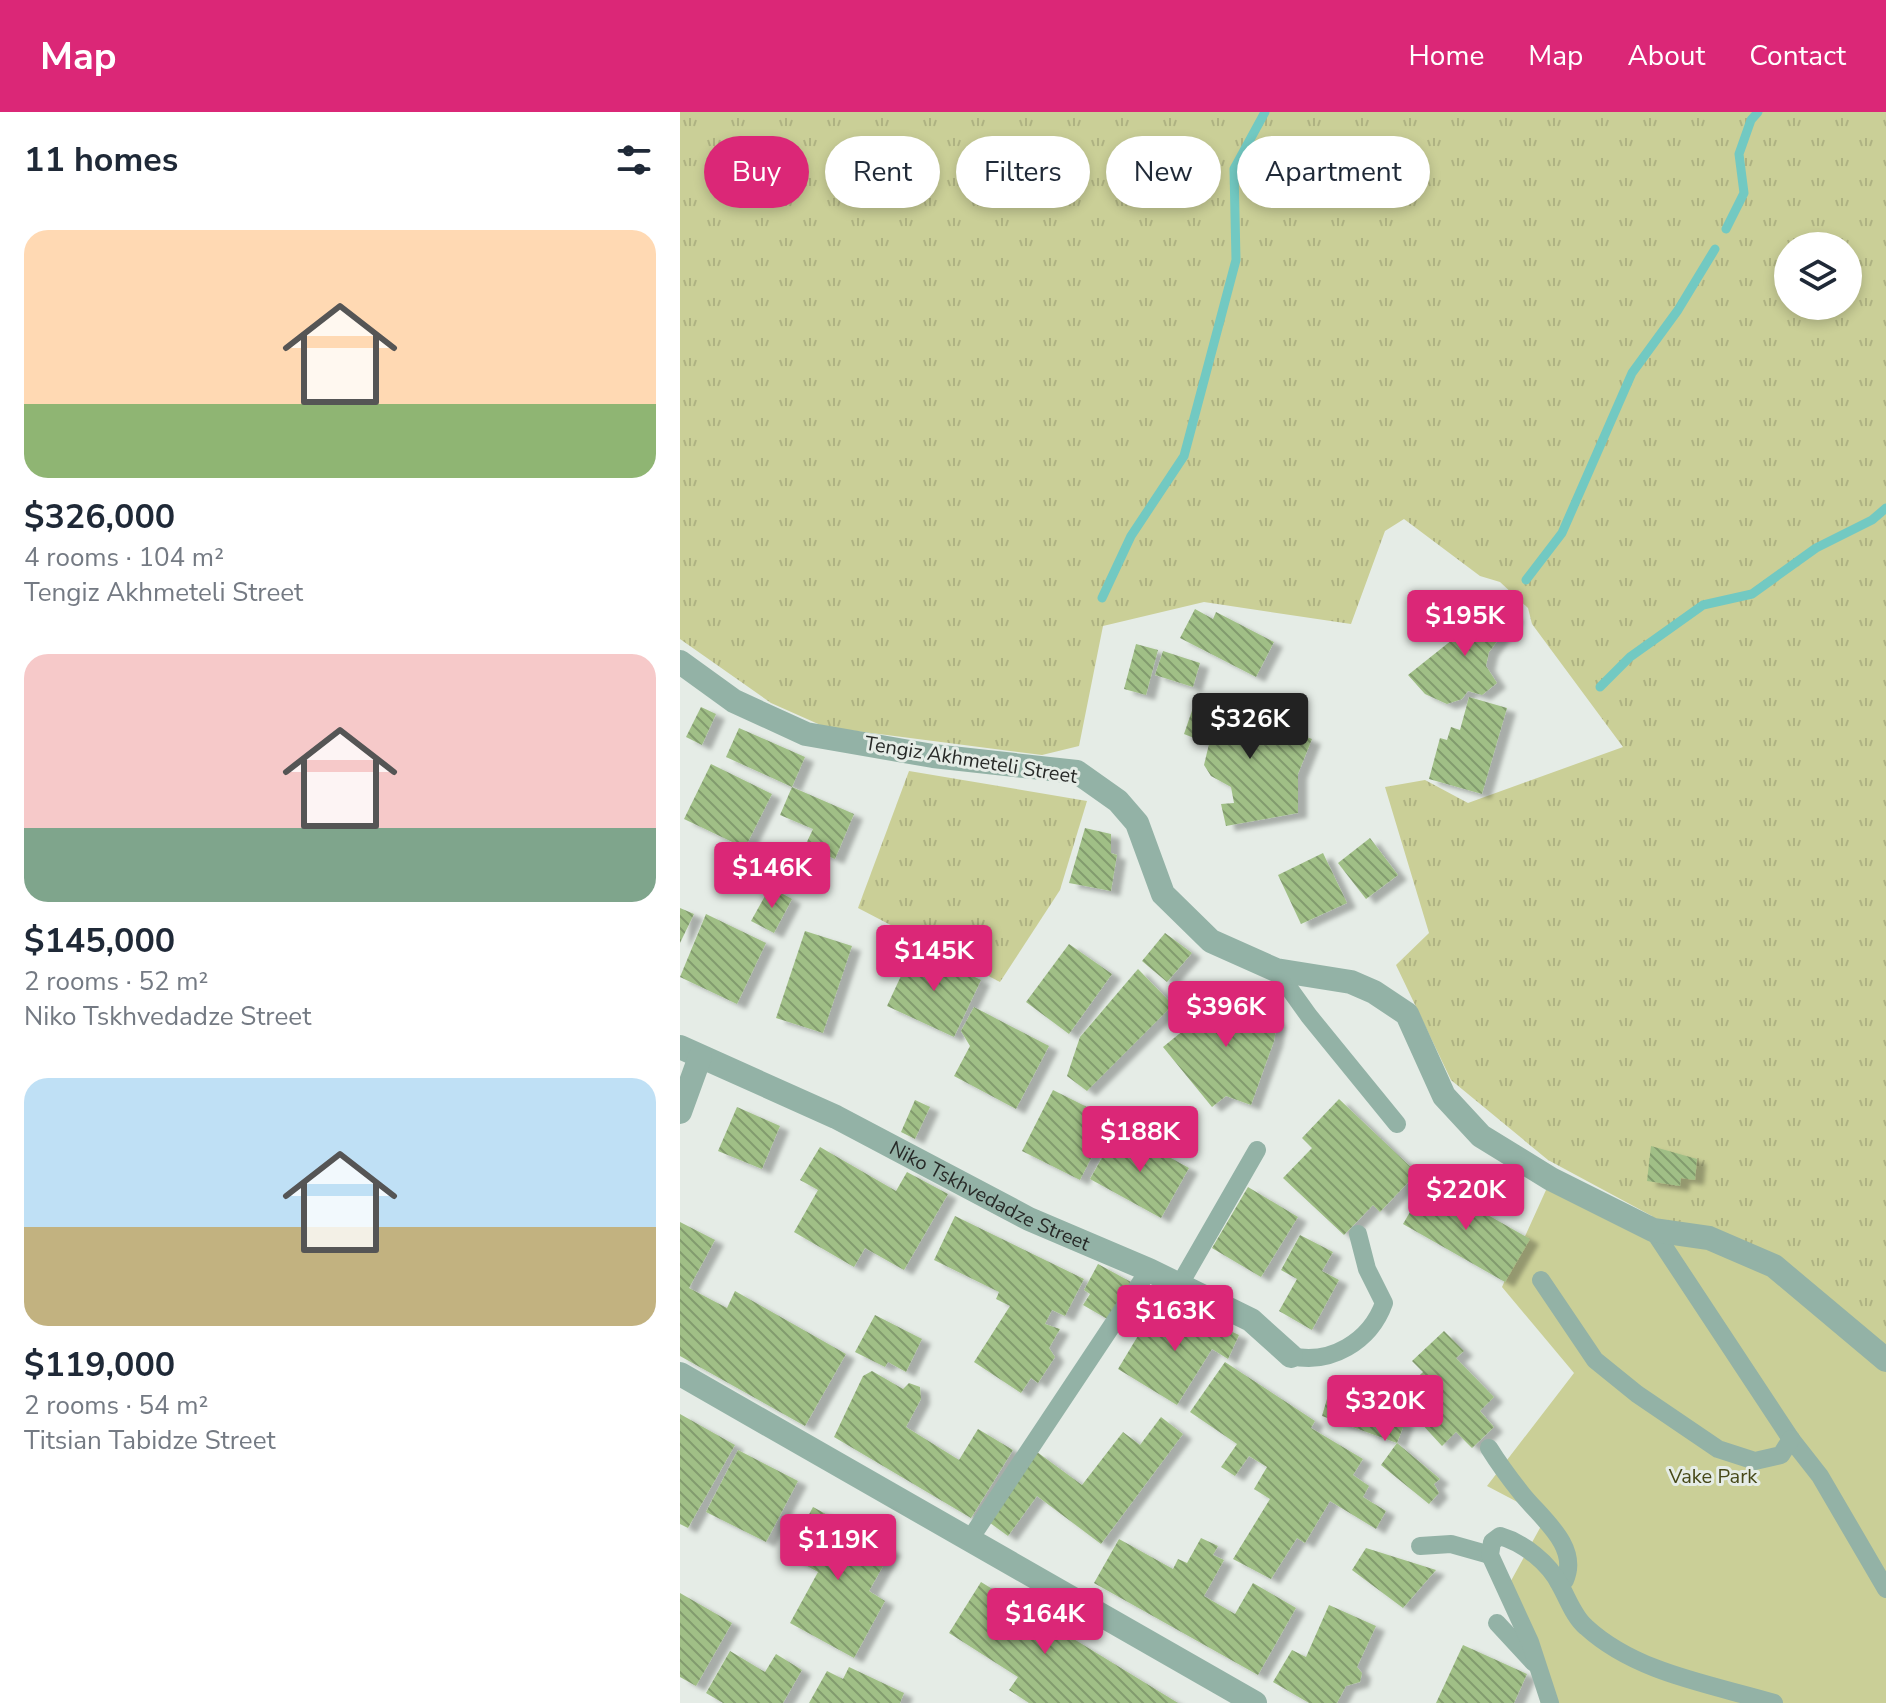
<!DOCTYPE html>
<html lang="en">
<head>
<meta charset="utf-8">
<style>
	body { margin:0; font-family:"Nunito Sans",sans-serif; background:#f2f2f3; color:#1f2937; height:100vh; display:flex; flex-direction:column; font-size:30px; white-space:nowrap }
	* { box-sizing:border-box; margin:0 }
	p { font-size:26px; color:#747a83 }
	.icon { flex:none; width:44px; height:44px; fill:none; stroke:currentColor; stroke-width:2; stroke-linecap:round; stroke-linejoin:round }
	.map { position:relative; flex:1; overflow:hidden }
	.details { display:flex; flex-direction:column; background:#fff; width:680px }
	.details>* { flex:none }
	.hud { position:absolute; left:24px; top:24px; width:760px; height:72px; display:flex; gap:16px }
	.buttons { position:absolute; left:1094px; top:120px; display:grid; gap:16px }
	.buttons a { display:grid; place-items:center; width:88px; height:88px; border-radius:50%; background:#fff; box-shadow:0 4px 12px #0003; font-size:40px }
	.price { position:absolute; translate:-50% -68px; padding:0 18px; border-radius:8px; background:#db2777; color:#fff; font-size:26px; line-height:52px; filter:drop-shadow(0 2px 4px #0008) }
	.price::after { content:''; position:absolute; left:50%; top:48px; width:24px; height:18px; margin-left:-12px; background:inherit; clip-path:polygon(0 0,100% 0,50% 100%) }
	.price.active { background:#222; color:#fff }
	ul { padding:0; list-style:none }
	li { display:grid; align-content:center; gap:16px; height:424px; padding:0 24px }
	li span { display:grid; place-items:center; height:248px; border-radius:24px; color:#555 }
	li>.icon { margin-inline-start:auto }
	span .icon { width:144px; height:144px; fill:#fffc; stroke-width:1 }
	li b { font-size:34px }
	h2 { display:flex; justify-content:space-between; align-items:center; height:96px; padding:0 24px; font-size:34px }
	.tag { padding:0 28px; border-radius:36px; background:#fff; box-shadow:0 4px 12px #0003; font-size:28px; line-height:72px }
	.tag.active { background:#db2777; color:#fff }
	header { display:flex; align-items:center; gap:48px; box-sizing:border-box; height:112px; padding:0 40px; background:#db2777; color:#fff }
	header strong { font-size:38px }
	nav { display:flex; gap:44px; margin-inline-start:auto; font-size:28px }
	main { display:flex; flex:1; min-height:0 }
	.map>svg:first-child { display:block }
	.grass { fill:url(#grass-tufts); fill-rule:evenodd }
	.park { fill:#cacf97 }
	.lines { fill:none; stroke-linecap:round; stroke-linejoin:round }
	.stream { stroke:#72c9c2; stroke-width:9 }
	.building { fill:url(#building-back-hatch); filter:url(#shadow) }
	.service { stroke:#93b2a6; stroke-width:18 }
	.minor { stroke:#93b2a6; stroke-width:24 }
	.labels { text-anchor:middle; dominant-baseline:central; stroke-width:6; stroke-linejoin:round; paint-order:stroke }
	.street-label { font-size:20px; fill:#272927; stroke:#e5ece6 }
	.park-label { font-size:20px; fill:#464818; stroke:#e5ece6 }
</style>
</head>
<body>
<header>
<strong>Map</strong>
<nav><a>Home</a><a>Map</a><a>About</a><a>Contact</a></nav>
</header>
<main>
<section class="details">
<h2>11 homes<svg class="icon" aria-label="filters" viewBox="0 0 24 24"><path d="M4 7h16M4 17h16"/><circle cx="9" cy="7" r="2"/><circle cx="15" cy="17" r="2"/></svg></h2>
<ul>
<li><span style="background:linear-gradient(#ffd9b3 70%,#8fb573 0)"><svg class="icon" aria-label="home" viewBox="0 0 24 24"><path d="M3 11l9-7 9 7M6 9v11h12V9"/></svg></span><div><b>$326,000</b><p>4 rooms · 104 m²</p><p>Tengiz Akhmeteli Street</p></div></li>
<li><span style="background:linear-gradient(#f6c9c9 70%,#7fa58c 0)"><svg class="icon" aria-label="home" viewBox="0 0 24 24"><path d="M3 11l9-7 9 7M6 9v11h12V9"/></svg></span><div><b>$145,000</b><p>2 rooms · 52 m²</p><p>Niko Tskhvedadze Street</p></div></li>
<li><span style="background:linear-gradient(#bfe0f5 60%,#c2b280 0)"><svg class="icon" aria-label="home" viewBox="0 0 24 24"><path d="M3 11l9-7 9 7M6 9v11h12V9"/></svg></span><div><b>$119,000</b><p>2 rooms · 54 m²</p><p>Titsian Tabidze Street</p></div></li>
</ul>
</section>
<div class="map">
<svg width="1206" height="1591" viewBox="0 0 1206 1591">
	<defs>
		<pattern id="grass-tufts" width="24" height="20" patternUnits="userSpaceOnUse" patternTransform="scale(2)"><rect width="24" height="20" fill="#cacf97"/><path d="M3 7l-1-3M5 7V3M7 7l1-3M15 17l-1-3M17 17v-4M19 17l1-3" fill="none" stroke="#aeb282"/></pattern>
		<pattern id="building-back-hatch" width="6" height="6" patternUnits="userSpaceOnUse" patternTransform="scale(2)"><rect width="6" height="6" fill="#a0bf86"/><path d="M-1 5l2 2M0 0l6 6M5-1l2 2" fill="none" stroke="#829b6e"/></pattern>
		<filter id="shadow"><feDropShadow dx="9" dy="5" stdDeviation="2" flood-color="#0004"/></filter>
	</defs>
	<rect width="100%" height="100%" fill="#e5ece6"/>
	<g class="grass">
		<path d="M0,0H1206V1243L973,1118L972,1104L868,1048L771,968L716,853L749,821L705,675L745,668L788,691L943,635L852,512L848,496L820,470L800,464L724,407L705,419L671,512L524,490L423,514L399,634L362,643L145,615L91,591L0,527ZM1108,134H1168V194H1108Z"/>
		<polygon points="229,659 407,689 380,778 320,870 178,796"/>
	</g>
	<polygon class="park" points="871,1067 973,1118 1027,1113 1099,1152 1206,1243 1206,1591 861,1591 827,1476 866,1405 807,1374 894,1261 822,1175"/>
	<g class="lines">
		<g class="stream">
			<polyline points="1046,117 1064,81 1059,42 1071,8 1078,0"/>
			<polyline points="846,468 882,421 952,261 998,198 1035,137"/>
			<polyline points="422,486 451,424 504,344 556,148 554,57 585,0"/>
			<polyline points="920,575 950,545 1023,493 1072,482 1136,436 1192,408 1206,396"/>
		</g>
	</g>
	<g class="building">
		<polygon points="809,485 835,505 809,540 806,554 817,571 802,583 788,579 782,587 767,592 745,582 728,563 782,520"/>
		<polygon points="515,497 533,507 536,500 594,530 576,565 500,526"/>
		<polygon points="456,532 478,538 466,583 444,577"/>
		<polygon points="483,539 520,551 513,575 475,563"/>
		<polygon points="517,584 632,627 618,662 618,701 546,714 541,692 554,691 551,675 531,664 524,653 529,632 504,622"/>
		<polygon points="789,585 827,596 802,682 749,667 760,626 767,628 771,615 780,618"/>
		<polygon points="21,595 36,602 22,633 6,625"/>
		<polygon points="59,616 125,645 112,675 174,702 155,747 125,734 133,717 100,703 112,675 46,645"/>
		<polygon points="31,652 92,682 65,736 4,707"/>
		<polygon points="405,716 431,722 431,741 437,743 431,779 389,771"/>
		<polygon points="690,726 718,763 686,787 658,751"/>
		<polygon points="643,741 667,791 621,812 598,763"/>
		<polygon points="90,775 112,787 94,821 71,809"/>
		<polygon points="0,796 14,802 0,831"/>
		<polygon points="26,802 86,831 57,892 0,865"/>
		<polygon points="125,819 172,834 143,921 96,906"/>
		<polygon points="485,821 512,841 487,870 462,849"/>
		<polygon points="389,832 432,862 389,922 346,890"/>
		<polygon points="234,836 301,868 274,925 207,894"/>
		<polygon points="458,857 493,893 407,979 387,964 400,925"/>
		<polygon points="555,881 571,884 586,897 597,910 594,929 571,993 546,984 532,995 483,935 542,887"/>
		<polygon points="294,895 369,934 336,997 274,964 290,934 281,919"/>
		<polygon points="373,978 431,1007 400,1068 342,1039"/>
		<polygon points="659,987 737,1061 700,1100 693,1093 664,1123 603,1066 632,1036 622,1026"/>
		<polygon points="235,988 250,995 235,1027 221,1020"/>
		<polygon points="57,995 100,1014 82,1057 38,1039"/>
		<polygon points="438,1017 509,1056 481,1106 410,1067"/>
		<polygon points="971,1034 1017,1047 1015,1068 1001,1066 1000,1074 967,1069"/>
		<polygon points="140,1035 216,1079 227,1060 268,1082 224,1158 185,1136 174,1155 114,1120 138,1078 120,1068"/>
		<polygon points="748,1069 850,1127 825,1170 723,1112"/>
		<polygon points="568,1075 618,1105 581,1165 532,1136"/>
		<polygon points="275,1104 404,1167 385,1204 372,1198 365,1212 380,1217 369,1236 375,1245 358,1271 351,1266 341,1281 294,1250 330,1194 316,1187 319,1180 254,1148"/>
		<polygon points="0,1110 35,1128 9,1176 47,1196 55,1179 166,1242 125,1314 0,1244"/>
		<polygon points="620,1123 653,1140 642,1159 659,1168 632,1218 599,1199 617,1167 601,1158"/>
		<polygon points="418,1152 451,1170 429,1208 403,1193 410,1182 404,1178"/>
		<polygon points="500,1196 559,1223 548,1247 532,1237 497,1293 438,1257 468,1207 486,1218"/>
		<polygon points="195,1203 242,1227 226,1260 208,1250 205,1255 175,1240"/>
		<polygon points="764,1219 784,1239 776,1246 814,1285 800,1299 814,1315 792,1336 776,1320 762,1334 740,1310 750,1300 726,1276 743,1260 732,1249"/>
		<polygon points="545,1250 635,1309 631,1316 683,1347 673,1363 689,1374 683,1385 706,1399 696,1417 650,1389 625,1431 617,1426 591,1467 553,1447 590,1387 574,1377 587,1355 569,1344 555,1364 541,1355 557,1332 510,1300"/>
		<polygon points="192,1259 223,1277 229,1271 240,1275 241,1287 226,1315 279,1348 298,1317 333,1338 291,1406 154,1325 183,1264"/>
		<polygon points="649,1280 725,1310 717,1331 760,1367 754,1372 759,1381 749,1392 701,1353 717,1331 642,1304"/>
		<polygon points="0,1302 55,1333 8,1416 0,1412"/>
		<polygon points="481,1305 503,1322 421,1432 357,1384 328,1424 306,1408 357,1340 402,1373 443,1320 460,1333"/>
		<polygon points="58,1338 118,1369 86,1430 26,1400"/>
		<polygon points="133,1395 212,1438 189,1479 205,1489 174,1546 110,1511 138,1460 107,1443"/>
		<polygon points="521,1426 538,1434 533,1443 544,1448 524,1484 555,1502 573,1471 616,1496 578,1563 414,1471 439,1427 493,1457 498,1447 507,1451"/>
		<polygon points="686,1436 756,1458 723,1496 672,1458"/>
		<polygon points="301,1470 397,1529 498,1591 349,1591 329,1578 338,1565 269,1521"/>
		<polygon points="0,1481 52,1511 16,1574 0,1565"/>
		<polygon points="649,1493 696,1514 677,1555 682,1561 680,1570 666,1574 657,1591 629,1591 593,1570 612,1538 626,1545"/>
		<polygon points="783,1533 847,1562 834,1591 756,1591"/>
		<polygon points="50,1539 85,1560 96,1542 122,1558 103,1591 43,1591 26,1581"/>
		<polygon points="169,1555 224,1581 220,1591 129,1591 147,1559 163,1567"/>
	</g>
	<g class="lines">
		<g class="service">
			<polyline points="596,858 629,904 717,1012"/>
			<polyline points="973,1118 1111,1327 1140,1364 1206,1477"/>
			<polyline points="861,1168 915,1248 957,1282 1038,1337 1075,1349 1101,1343 1111,1327"/>
			<polyline points="500,1172 577,1038"/>
			<path d="M611,1244C650,1253 690,1230 704,1191L687,1157L678,1122"/>
			<path d="M809,1336C819,1352 830,1367 842,1382C860,1405 900,1434 885,1468L878,1469"/>
			<polyline points="290,1427 469,1158"/>
			<polyline points="740,1434 771,1432 810,1443"/>
			<polyline points="817,1511 854,1551"/>
			<path d="M870,1591L850,1530L810,1443L812,1430L820,1424C844,1431 869,1451 880,1473C888,1487 894,1505 906,1515C956,1561 1030,1572 1094,1591"/>
		</g>
		<g class="minor">
			<polyline points="0,550 54,589 126,622 253,644 397,660 438,689 457,711 483,782 531,829 596,858 671,870 694,880 727,902 764,984 801,1024 871,1067 973,1118 1029,1126 1094,1154 1206,1248"/>
			<path id="s1" d="M0,935L156,1005L349,1107L469,1158L571,1208L611,1244"/>
			<polyline points="0,1000 20,945"/>
			<polyline points="0,1262 575,1591"/>
		</g>
	</g>
	<g class="labels">
		<g class="street-label">
			<text transform="translate(291 648) rotate(9)">Tengiz Akhmeteli Street</text>
			<text stroke="none"><textPath href="#s1" startOffset="344">Niko Tskhvedadze Street</textPath></text>
		</g>
		<g class="park-label">
			<text x="1033" y="1364">Vake Park</text>
		</g>
	</g>
</svg>
<div class="buttons">
<a><svg class="icon" aria-label="layers" viewBox="0 0 24 24"><path d="M12 4l9 5-9 5-9-5zM3 14l9 5 9-5"/></svg></a>
</div>
<b class="price" style="left:785px;top:546px">$195K</b>
<b class="price active" style="left:570px;top:649px">$326K</b>
<b class="price" style="left:92px;top:798px">$146K</b>
<b class="price" style="left:254px;top:881px">$145K</b>
<b class="price" style="left:546px;top:937px">$396K</b>
<b class="price" style="left:460px;top:1062px">$188K</b>
<b class="price" style="left:786px;top:1120px">$220K</b>
<b class="price" style="left:495px;top:1241px">$163K</b>
<b class="price" style="left:705px;top:1331px">$320K</b>
<b class="price" style="left:158px;top:1470px">$119K</b>
<b class="price" style="left:365px;top:1544px">$164K</b>
<div class="hud">
<a class="tag active">Buy</a>
<a class="tag">Rent</a>
<a class="tag">Filters</a>
<a class="tag">New</a>
<a class="tag">Apartment</a>
</div>
</div>
</main>
</body>
</html>
